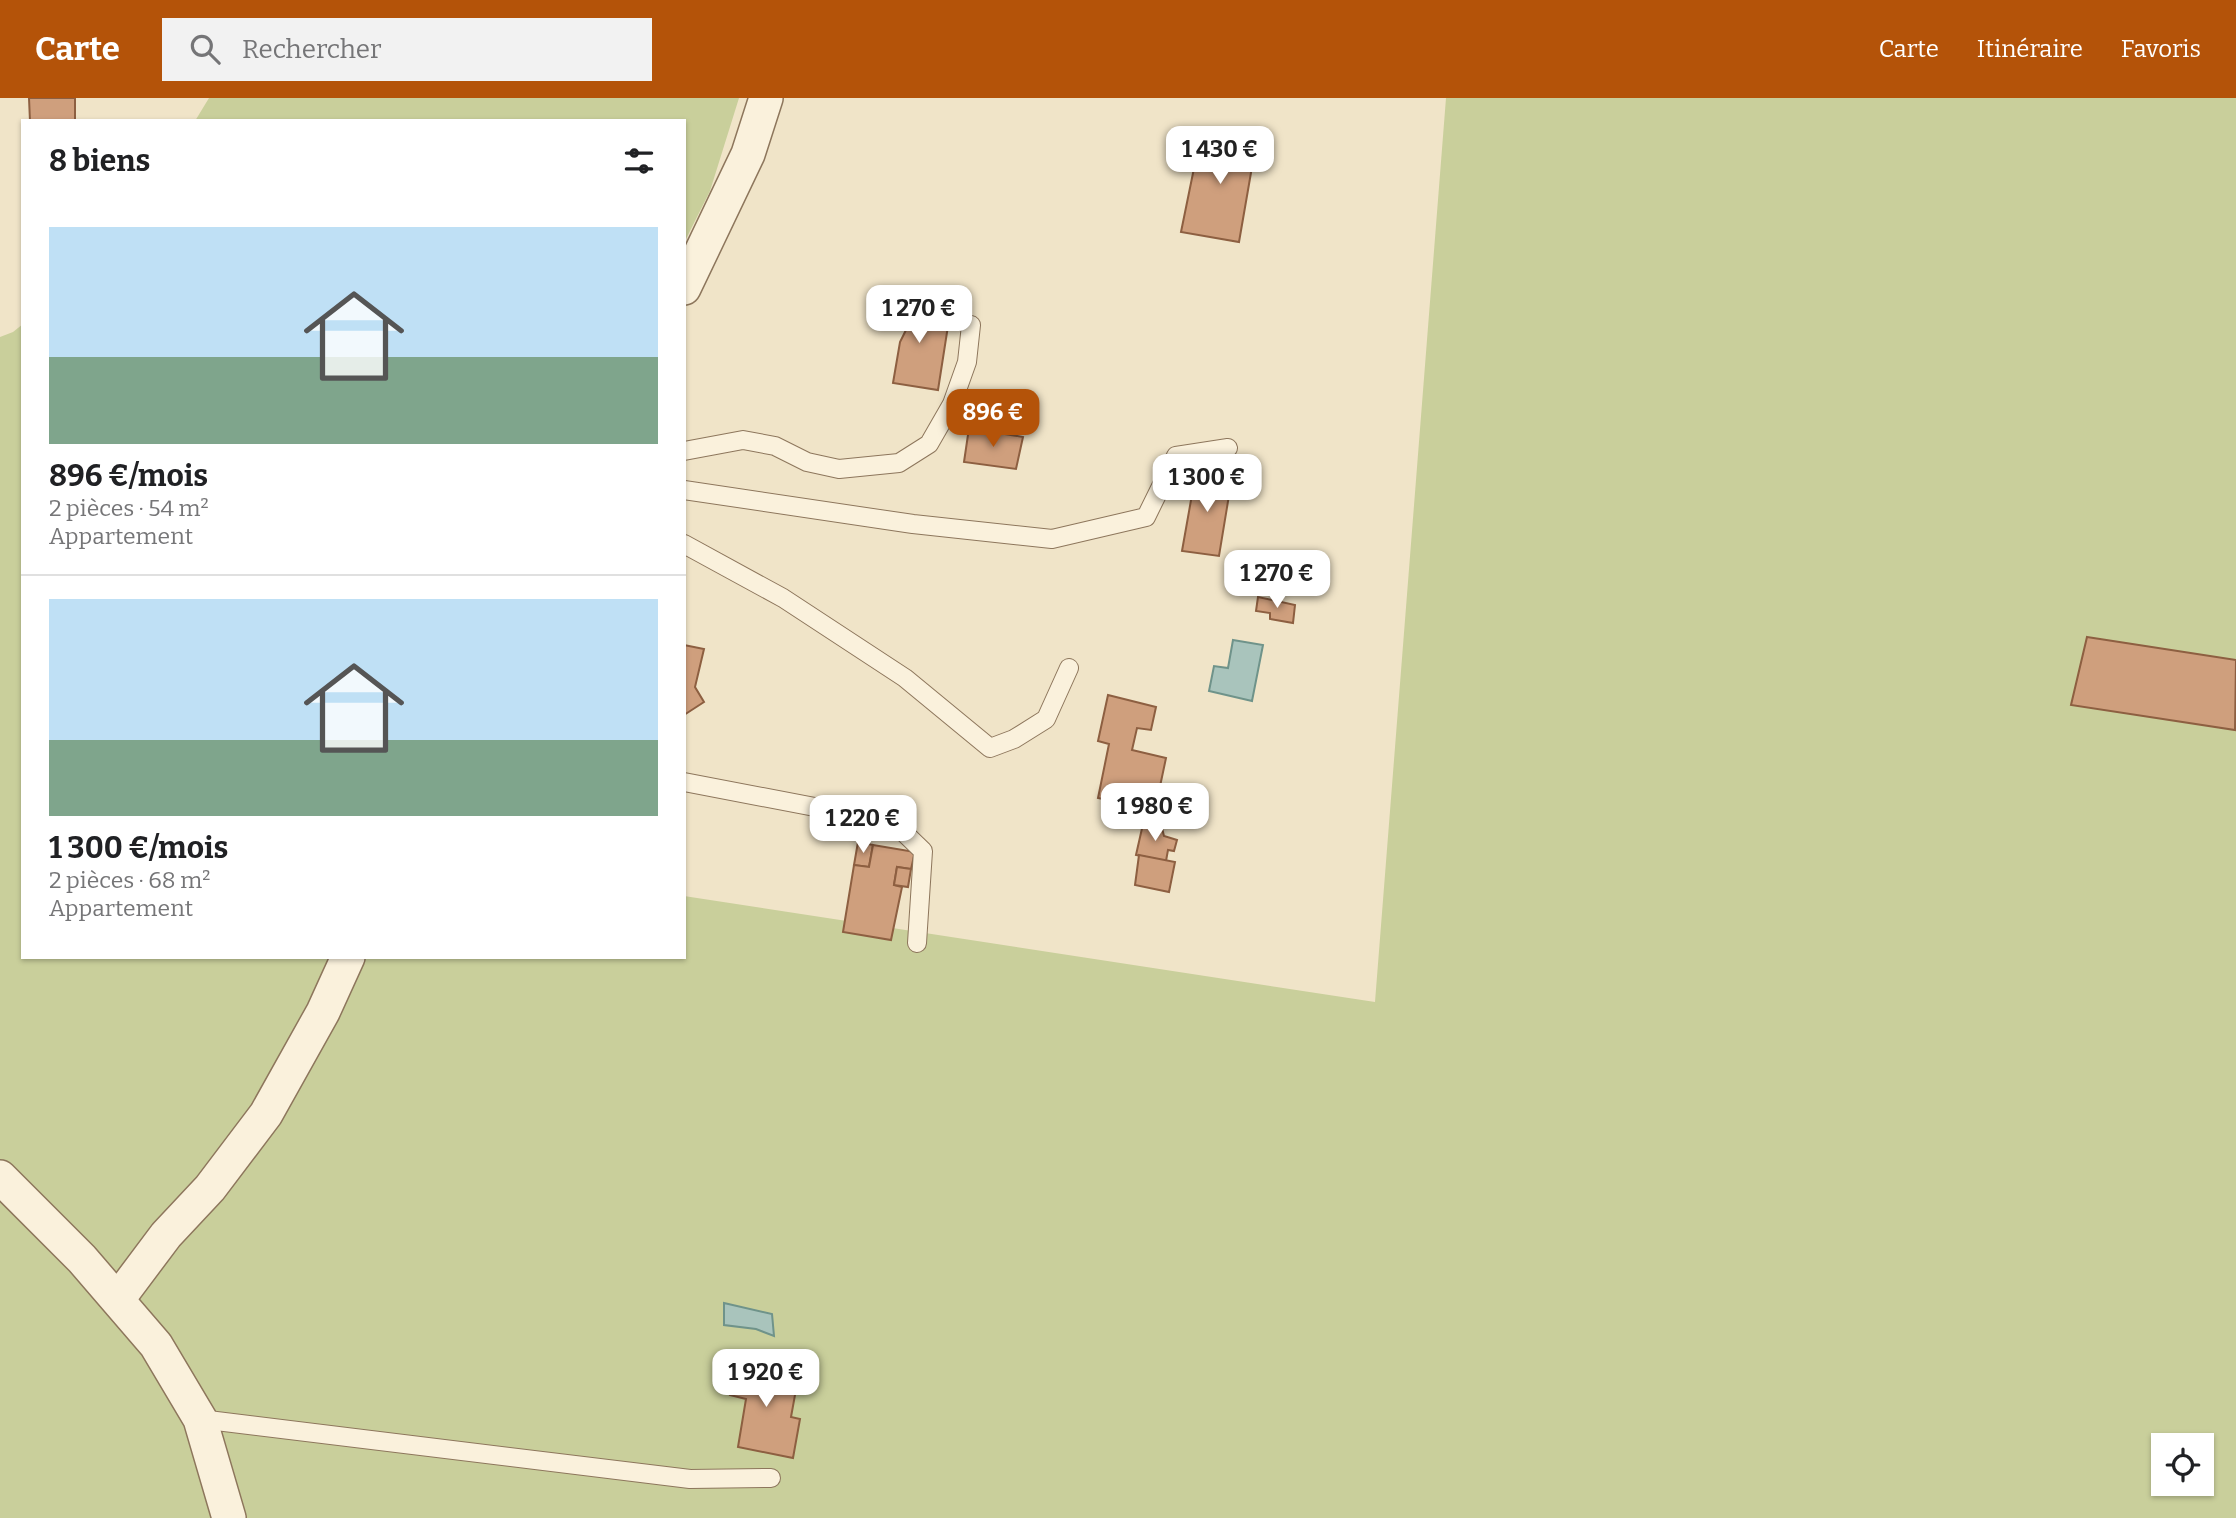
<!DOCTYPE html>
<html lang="fr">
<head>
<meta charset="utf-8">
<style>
	body { margin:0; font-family:Bitter,serif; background:#f2f2f2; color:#202124; height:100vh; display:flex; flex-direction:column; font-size:26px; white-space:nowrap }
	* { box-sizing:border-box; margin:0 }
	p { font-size:23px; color:#757577 }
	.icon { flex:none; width:38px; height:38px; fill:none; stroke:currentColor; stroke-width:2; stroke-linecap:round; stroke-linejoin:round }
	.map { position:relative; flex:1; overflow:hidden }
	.panel { position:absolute; left:21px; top:21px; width:665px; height:840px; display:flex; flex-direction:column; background:#fff; border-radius:0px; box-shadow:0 2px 5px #0004 }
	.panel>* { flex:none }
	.buttons { position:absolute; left:2151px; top:1335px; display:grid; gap:14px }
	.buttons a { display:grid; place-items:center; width:63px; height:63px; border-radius:0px; background:#fff; box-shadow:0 2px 5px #0004; font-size:35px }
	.price { position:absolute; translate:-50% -60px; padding:0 16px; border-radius:14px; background:#fff; color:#222; font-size:23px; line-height:46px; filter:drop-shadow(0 2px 4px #0008) }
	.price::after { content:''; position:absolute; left:50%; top:42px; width:21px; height:16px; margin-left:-10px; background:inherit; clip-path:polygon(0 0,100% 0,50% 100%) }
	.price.selected { background:#b45309; color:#fff }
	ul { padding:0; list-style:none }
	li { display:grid; align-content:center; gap:14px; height:371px; padding:0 28px }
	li+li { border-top:2px solid #e0e0e0 }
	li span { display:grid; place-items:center; height:217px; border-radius:0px; color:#555 }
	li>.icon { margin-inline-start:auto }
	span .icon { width:126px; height:126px; fill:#fffc; stroke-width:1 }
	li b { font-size:30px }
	h2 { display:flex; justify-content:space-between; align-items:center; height:84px; padding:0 28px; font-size:30px }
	header { display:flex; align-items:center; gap:42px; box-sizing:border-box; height:98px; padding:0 35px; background:#b45309; color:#fff }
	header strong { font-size:33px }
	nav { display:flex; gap:38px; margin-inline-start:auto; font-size:24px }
	.search { width:490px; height:63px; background:#f2f2f2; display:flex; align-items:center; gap:18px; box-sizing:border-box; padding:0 24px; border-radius:0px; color:#757577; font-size:26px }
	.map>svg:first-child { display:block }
	.green { fill:#c9cf9b; fill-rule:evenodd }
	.water { fill:#a9c4bc; stroke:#6f938a; stroke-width:2 }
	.building { fill:#cf9f7d; stroke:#8d5f41; stroke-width:2 }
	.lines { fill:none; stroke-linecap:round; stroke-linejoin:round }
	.lane-casing { stroke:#8d765c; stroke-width:20 }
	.street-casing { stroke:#8d765c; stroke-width:36 }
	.lane { stroke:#faf1dc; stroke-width:18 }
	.street { stroke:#faf1dc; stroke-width:33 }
</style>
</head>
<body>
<header>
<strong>Carte</strong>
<div class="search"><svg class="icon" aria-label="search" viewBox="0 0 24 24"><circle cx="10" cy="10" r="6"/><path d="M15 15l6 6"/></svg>Rechercher</div>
<nav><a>Carte</a><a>Itinéraire</a><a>Favoris</a></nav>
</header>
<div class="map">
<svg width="2236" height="1420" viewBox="0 0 2236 1420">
	<rect width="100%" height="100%" fill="#f0e4c8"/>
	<g class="green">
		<polygon points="209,0 739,0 710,93 684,145 684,23 195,23"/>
		<path d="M1446,0H2236V1420H0V239L13,234L23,226V859H684V798L1375,904ZM2163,1348H2202V1386H2163Z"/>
	</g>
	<g class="water">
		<polygon points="1233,542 1263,547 1252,603 1209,593 1214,568 1228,570"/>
		<polygon points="724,1205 772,1216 774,1238 756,1231 724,1227"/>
	</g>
	<g class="building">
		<polygon points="29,0 75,0 75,23 30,23"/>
		<polygon points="1202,31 1257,40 1239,144 1181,134"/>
		<polygon points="888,206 950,215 938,292 893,285 900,244 906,232 885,229"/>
		<polygon points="969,330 1023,339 1016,371 964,364"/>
		<polygon points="1196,374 1232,379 1219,458 1182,453"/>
		<polygon points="1258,499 1295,507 1293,525 1270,521 1270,515 1256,513"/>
		<polygon points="2087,539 2236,562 2235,632 2071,607"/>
		<polygon points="684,547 704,551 695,589 704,604 684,617"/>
		<polygon points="1108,597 1156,609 1151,632 1137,630 1132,652 1166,660 1155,712 1098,700 1109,646 1098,643"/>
		<polygon points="1143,726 1162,730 1164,738 1177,742 1174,753 1168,752 1166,763 1136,757"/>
		<polygon points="858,744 873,747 869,769 854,767"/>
		<polygon points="873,747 915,754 911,771 897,769 894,787 902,789 891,842 843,834 854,767 869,769"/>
		<polygon points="1139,757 1175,764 1169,794 1135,787"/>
		<polygon points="897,769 911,771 908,789 894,787"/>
		<polygon points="737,1258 753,1262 753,1267 782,1273 782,1278 797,1286 791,1319 800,1321 793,1360 738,1349 746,1301 730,1297"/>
		<polygon points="753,1262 803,1272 797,1286 782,1278 782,1273 753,1267"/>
	</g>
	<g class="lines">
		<defs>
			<g id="lane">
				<polyline points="684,353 743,342 775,348 807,364 839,371 899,365 929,346 952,306 967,264 971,227"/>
				<polyline points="684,392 913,426 1052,441 1146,419 1176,358 1228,350"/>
				<polyline points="684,446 783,500 905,580 990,650 1014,641 1046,621 1069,570"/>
				<polyline points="684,684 893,724 923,753 917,845"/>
				<polyline points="200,1321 690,1381 771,1380"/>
			</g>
			<g id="street">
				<polyline points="684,190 748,56 766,0"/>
				<polyline points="0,1079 82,1161 156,1247 200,1321 229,1420"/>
				<polyline points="118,1201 166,1137 210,1090 266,1016 323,914 348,859"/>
			</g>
		</defs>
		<use href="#lane" class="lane-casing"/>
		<use href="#street" class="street-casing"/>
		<use href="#lane" class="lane"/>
		<use href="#street" class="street"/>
	</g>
</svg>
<div class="buttons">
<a><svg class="icon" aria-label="locate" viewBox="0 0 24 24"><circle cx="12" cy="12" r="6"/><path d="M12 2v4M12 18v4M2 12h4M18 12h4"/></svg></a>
</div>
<b class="price" style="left:1220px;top:88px">1 430 €</b>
<b class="price" style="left:919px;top:247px">1 270 €</b>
<b class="price selected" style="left:993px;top:351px">896 €</b>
<b class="price" style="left:1207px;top:416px">1 300 €</b>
<b class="price" style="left:1277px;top:512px">1 270 €</b>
<b class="price" style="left:1155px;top:745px">1 980 €</b>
<b class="price" style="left:863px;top:757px">1 220 €</b>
<b class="price" style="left:766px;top:1311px">1 920 €</b>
<section class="panel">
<h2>8 biens<svg class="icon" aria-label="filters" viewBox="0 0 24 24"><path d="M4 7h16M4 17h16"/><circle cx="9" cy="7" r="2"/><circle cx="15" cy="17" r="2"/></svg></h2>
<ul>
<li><span style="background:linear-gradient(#bfe0f5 60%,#7fa58c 0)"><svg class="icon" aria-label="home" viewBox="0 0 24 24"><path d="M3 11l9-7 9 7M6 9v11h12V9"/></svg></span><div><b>896 €/mois</b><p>2 pièces · 54 m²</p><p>Appartement</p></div></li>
<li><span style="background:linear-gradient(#bfe0f5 65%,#7fa58c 0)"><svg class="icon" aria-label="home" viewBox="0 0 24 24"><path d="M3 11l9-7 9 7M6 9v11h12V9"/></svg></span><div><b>1 300 €/mois</b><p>2 pièces · 68 m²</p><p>Appartement</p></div></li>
</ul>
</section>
</div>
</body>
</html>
